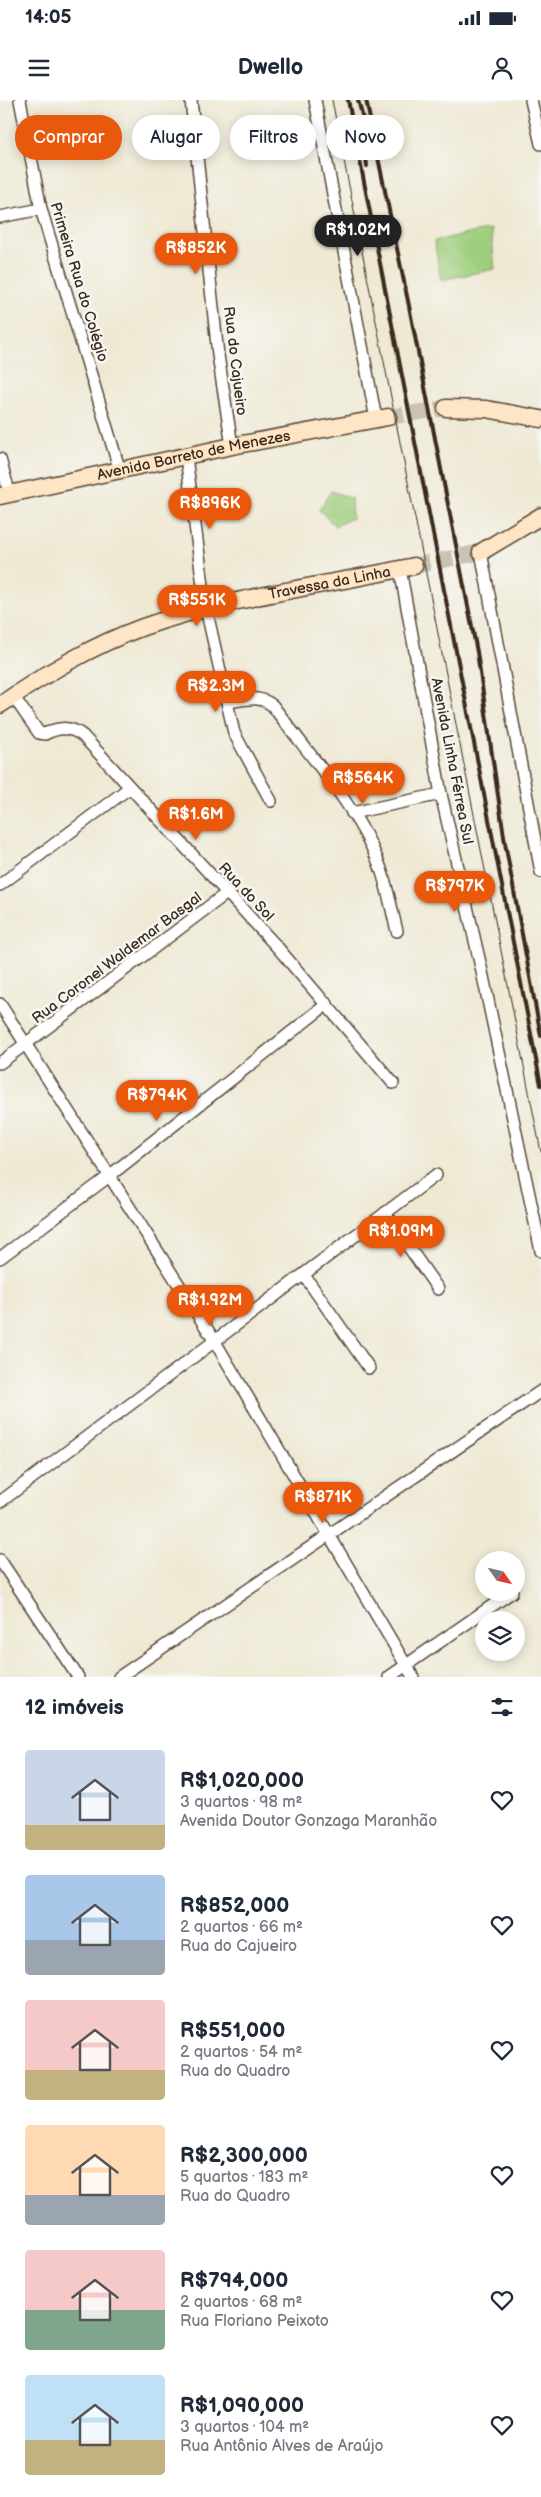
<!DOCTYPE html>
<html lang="pt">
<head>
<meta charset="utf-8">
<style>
	body { margin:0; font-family:"Balsamiq Sans",sans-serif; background:#f6f6f7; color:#1f2937; height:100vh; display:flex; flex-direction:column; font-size:19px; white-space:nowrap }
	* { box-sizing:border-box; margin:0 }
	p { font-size:16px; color:#747a83 }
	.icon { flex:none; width:28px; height:28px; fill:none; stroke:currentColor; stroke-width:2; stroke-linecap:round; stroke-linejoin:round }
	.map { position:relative; height:1577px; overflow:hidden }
	.drawer { display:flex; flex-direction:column; background:#fff; flex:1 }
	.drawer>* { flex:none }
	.top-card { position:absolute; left:15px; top:15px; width:511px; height:45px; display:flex; gap:10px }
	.needle { width:32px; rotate:124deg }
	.fabs { position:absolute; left:475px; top:1451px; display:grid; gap:10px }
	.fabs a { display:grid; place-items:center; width:50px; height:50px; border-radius:50%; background:#fff; box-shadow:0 2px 12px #0003; font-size:25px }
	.price { position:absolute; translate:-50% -42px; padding:0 11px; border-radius:18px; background:#ea580c; color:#fff; font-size:16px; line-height:32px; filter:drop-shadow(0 1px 2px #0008) }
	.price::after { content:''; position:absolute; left:50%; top:30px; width:15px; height:11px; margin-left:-8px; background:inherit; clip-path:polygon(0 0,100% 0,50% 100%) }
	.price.selected { background:#222; color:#fff }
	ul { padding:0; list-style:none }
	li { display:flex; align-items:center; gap:15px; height:125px; padding:0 25px }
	li span { display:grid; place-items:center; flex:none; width:140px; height:100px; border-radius:5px; color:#555 }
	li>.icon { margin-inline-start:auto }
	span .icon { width:60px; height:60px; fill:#fffc; stroke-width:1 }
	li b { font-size:21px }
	h2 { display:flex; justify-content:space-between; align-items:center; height:60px; padding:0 25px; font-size:21px }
	.tag { padding:0 18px; border-radius:22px; background:#fff; box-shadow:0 2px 12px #0003; font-size:18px; line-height:45px }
	.tag.selected { background:#ea580c; color:#fff }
	.status { display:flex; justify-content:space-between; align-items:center; height:35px; padding:0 25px; background:#fff; direction:ltr }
	.status svg { height:14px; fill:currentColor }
	header { display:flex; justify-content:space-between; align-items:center; height:65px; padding:0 25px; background:#fff; font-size:22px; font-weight:700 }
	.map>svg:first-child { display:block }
	.green { fill:#9fcf7e; stroke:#6d7c4e }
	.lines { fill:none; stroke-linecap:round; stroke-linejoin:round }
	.secondary-tunnel { stroke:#cbc3b0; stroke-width:16; stroke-dasharray:16 8; stroke-linecap:butt }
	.street-casing { stroke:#564739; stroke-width:14 }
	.secondary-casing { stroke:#564739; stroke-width:19 }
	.street { stroke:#fff; stroke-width:11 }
	.secondary { stroke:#fee5c5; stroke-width:16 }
	.tram { stroke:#3b2a1e; stroke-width:1 }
	.rail { stroke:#3b2a1e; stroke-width:4 }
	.labels { text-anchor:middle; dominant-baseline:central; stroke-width:5; stroke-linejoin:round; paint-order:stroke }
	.street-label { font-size:15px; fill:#3b2a1e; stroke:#f6f6f2 }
</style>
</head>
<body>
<div class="status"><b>14:05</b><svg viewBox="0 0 49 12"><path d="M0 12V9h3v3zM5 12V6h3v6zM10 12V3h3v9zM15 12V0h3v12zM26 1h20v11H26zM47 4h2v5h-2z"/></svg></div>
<header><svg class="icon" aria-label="menu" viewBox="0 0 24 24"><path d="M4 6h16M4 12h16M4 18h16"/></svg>Dwello<svg class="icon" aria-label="person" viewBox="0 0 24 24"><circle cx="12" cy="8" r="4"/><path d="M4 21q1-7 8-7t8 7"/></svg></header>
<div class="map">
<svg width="541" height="1577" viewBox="0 0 541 1577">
	<rect width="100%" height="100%" fill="#f6f6f2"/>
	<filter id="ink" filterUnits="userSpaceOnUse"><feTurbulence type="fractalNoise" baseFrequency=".02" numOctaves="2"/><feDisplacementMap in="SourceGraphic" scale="10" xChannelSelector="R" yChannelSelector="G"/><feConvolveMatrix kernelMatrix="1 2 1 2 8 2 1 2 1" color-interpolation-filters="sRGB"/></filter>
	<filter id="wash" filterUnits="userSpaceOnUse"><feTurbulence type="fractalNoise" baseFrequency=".0096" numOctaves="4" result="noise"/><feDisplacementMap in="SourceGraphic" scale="20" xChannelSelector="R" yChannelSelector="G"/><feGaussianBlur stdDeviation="1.12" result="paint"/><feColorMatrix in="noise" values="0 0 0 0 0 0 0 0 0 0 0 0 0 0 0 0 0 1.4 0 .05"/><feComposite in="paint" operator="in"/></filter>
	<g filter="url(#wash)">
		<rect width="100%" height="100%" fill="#efe9d4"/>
		<g class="green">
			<polygon points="491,129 495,169 441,180 434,141"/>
			<polygon points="331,391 351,398 352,418 335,426 319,410"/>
		</g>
	</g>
	<g filter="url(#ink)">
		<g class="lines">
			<g class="secondary-tunnel">
				<polyline points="388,317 446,308"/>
				<polyline points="414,466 481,452"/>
			</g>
			<defs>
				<g id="street">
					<polyline points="20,0 41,109 120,371"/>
					<polyline points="191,0 218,255 232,346"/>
					<polyline points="315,0 376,319"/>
					<polyline points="531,0 541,44"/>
					<polyline points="0,117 41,109"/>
					<polyline points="186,357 206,508 234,633 271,701"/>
					<polyline points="0,359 10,395"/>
					<polyline points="481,452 541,772"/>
					<polyline points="400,469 441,694 481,867 541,1151"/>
					<path d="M13,596L39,633L45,634C58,627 71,626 83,636L278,848L393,983"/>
					<path d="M227,602C244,600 259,594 273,606C309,655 355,704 378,761C387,783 391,808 397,831"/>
					<polyline points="352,713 441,694"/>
					<polyline points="0,785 129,688"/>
					<polyline points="0,904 214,1240 413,1577"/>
					<polyline points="0,963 227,793"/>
					<polyline points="385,1113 438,1189"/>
					<polyline points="0,1158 108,1077 327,904"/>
					<polyline points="304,1175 369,1268"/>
					<polyline points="0,1402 436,1075"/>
					<polyline points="0,1460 78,1577"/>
					<polyline points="119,1577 541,1291"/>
					<polyline points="389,1577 512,1492"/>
				</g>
				<g id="secondary">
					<polyline points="446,308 486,309 541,319"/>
					<path id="s1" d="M0,396L232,346L388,317"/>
					<polyline points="481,452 541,416"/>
					<path id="s2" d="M0,605C45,574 91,546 143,527C228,497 325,486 414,466"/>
				</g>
			</defs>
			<use href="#street" class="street-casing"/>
			<use href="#secondary" class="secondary-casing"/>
			<use href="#street" class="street"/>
			<use href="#secondary" class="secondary"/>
			<polyline class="tram" points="332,0 541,1052"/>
			<g class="rail">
				<polyline points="348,0 541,985"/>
				<polyline points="358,0 368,37"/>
				<polyline points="366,0 408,201 477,552 505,743 541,936"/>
				<polyline points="363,29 367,66"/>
			</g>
		</g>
	</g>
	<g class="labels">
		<g class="street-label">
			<text transform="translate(79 182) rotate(73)">Primeira Rua do Colégio</text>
			<text transform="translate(235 261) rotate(83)">Rua do Cajueiro</text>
			<text stroke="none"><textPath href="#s1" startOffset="198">Avenida Barreto de Menezes</textPath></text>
			<text stroke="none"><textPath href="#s2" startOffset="355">Travessa da Linha</textPath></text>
			<text transform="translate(452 661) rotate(79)">Avenida Linha Férrea Sul</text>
			<text transform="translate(246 792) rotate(47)">Rua do Sol</text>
			<text transform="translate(117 858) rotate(-37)">Rua Coronel Waldemar Basgal</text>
		</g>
	</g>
</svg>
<div class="fabs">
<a><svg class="needle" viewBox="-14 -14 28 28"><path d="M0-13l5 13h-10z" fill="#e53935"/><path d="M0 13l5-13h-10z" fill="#747a83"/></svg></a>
<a><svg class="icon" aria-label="layers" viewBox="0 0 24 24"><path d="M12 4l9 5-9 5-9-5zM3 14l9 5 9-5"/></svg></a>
</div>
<b class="price selected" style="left:358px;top:157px">R$1.02M</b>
<b class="price" style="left:196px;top:175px">R$852K</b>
<b class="price" style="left:210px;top:430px">R$896K</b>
<b class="price" style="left:197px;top:527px">R$551K</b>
<b class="price" style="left:216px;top:613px">R$2.3M</b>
<b class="price" style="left:363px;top:705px">R$564K</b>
<b class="price" style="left:196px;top:741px">R$1.6M</b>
<b class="price" style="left:455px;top:813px">R$797K</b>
<b class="price" style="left:157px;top:1022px">R$794K</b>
<b class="price" style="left:401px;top:1158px">R$1.09M</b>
<b class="price" style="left:210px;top:1227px">R$1.92M</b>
<b class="price" style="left:323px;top:1424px">R$871K</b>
<div class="top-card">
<a class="tag selected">Comprar</a>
<a class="tag">Alugar</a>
<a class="tag">Filtros</a>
<a class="tag">Novo</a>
</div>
</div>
<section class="drawer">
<h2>12 imóveis<svg class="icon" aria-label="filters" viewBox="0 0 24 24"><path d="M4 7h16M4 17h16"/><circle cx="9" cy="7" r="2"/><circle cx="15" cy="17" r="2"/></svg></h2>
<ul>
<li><span style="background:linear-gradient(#c9d6e8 75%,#c2b280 0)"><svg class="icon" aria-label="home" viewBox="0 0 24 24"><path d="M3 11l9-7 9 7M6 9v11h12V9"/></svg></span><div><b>R$1,020,000</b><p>3 quartos · 98 m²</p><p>Avenida Doutor Gonzaga Maranhão</p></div><svg class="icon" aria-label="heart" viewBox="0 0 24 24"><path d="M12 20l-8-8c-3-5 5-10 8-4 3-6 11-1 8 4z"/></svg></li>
<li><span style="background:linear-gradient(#a9c7e8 65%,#9aa5b1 0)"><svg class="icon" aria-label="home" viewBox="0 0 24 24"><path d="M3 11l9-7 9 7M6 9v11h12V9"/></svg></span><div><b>R$852,000</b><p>2 quartos · 66 m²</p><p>Rua do Cajueiro</p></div><svg class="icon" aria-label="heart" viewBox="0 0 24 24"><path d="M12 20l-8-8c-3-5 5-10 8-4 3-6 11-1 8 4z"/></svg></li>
<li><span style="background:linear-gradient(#f6c9c9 70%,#c2b280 0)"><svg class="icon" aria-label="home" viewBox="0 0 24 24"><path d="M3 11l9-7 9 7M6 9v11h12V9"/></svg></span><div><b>R$551,000</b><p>2 quartos · 54 m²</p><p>Rua do Quadro</p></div><svg class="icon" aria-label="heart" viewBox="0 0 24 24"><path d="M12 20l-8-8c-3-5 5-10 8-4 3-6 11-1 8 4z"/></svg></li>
<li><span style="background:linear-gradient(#ffd9b3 70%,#9aa5b1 0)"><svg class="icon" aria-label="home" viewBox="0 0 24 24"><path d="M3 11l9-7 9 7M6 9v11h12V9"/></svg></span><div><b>R$2,300,000</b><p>5 quartos · 183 m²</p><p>Rua do Quadro</p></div><svg class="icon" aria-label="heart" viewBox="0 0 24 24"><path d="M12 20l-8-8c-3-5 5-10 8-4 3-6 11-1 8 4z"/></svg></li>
<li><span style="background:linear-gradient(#f6c9c9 60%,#7fa58c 0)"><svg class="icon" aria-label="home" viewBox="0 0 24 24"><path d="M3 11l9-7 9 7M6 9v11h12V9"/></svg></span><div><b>R$794,000</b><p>2 quartos · 68 m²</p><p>Rua Floriano Peixoto</p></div><svg class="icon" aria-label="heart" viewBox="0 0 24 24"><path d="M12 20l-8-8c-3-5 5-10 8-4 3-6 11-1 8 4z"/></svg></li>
<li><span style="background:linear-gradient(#bfe0f5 65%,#c2b280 0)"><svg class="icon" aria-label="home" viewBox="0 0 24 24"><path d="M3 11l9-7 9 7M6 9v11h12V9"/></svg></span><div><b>R$1,090,000</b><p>3 quartos · 104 m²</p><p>Rua Antônio Alves de Araújo</p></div><svg class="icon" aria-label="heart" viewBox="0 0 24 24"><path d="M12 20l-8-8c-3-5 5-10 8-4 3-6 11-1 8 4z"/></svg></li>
</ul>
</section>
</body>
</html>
